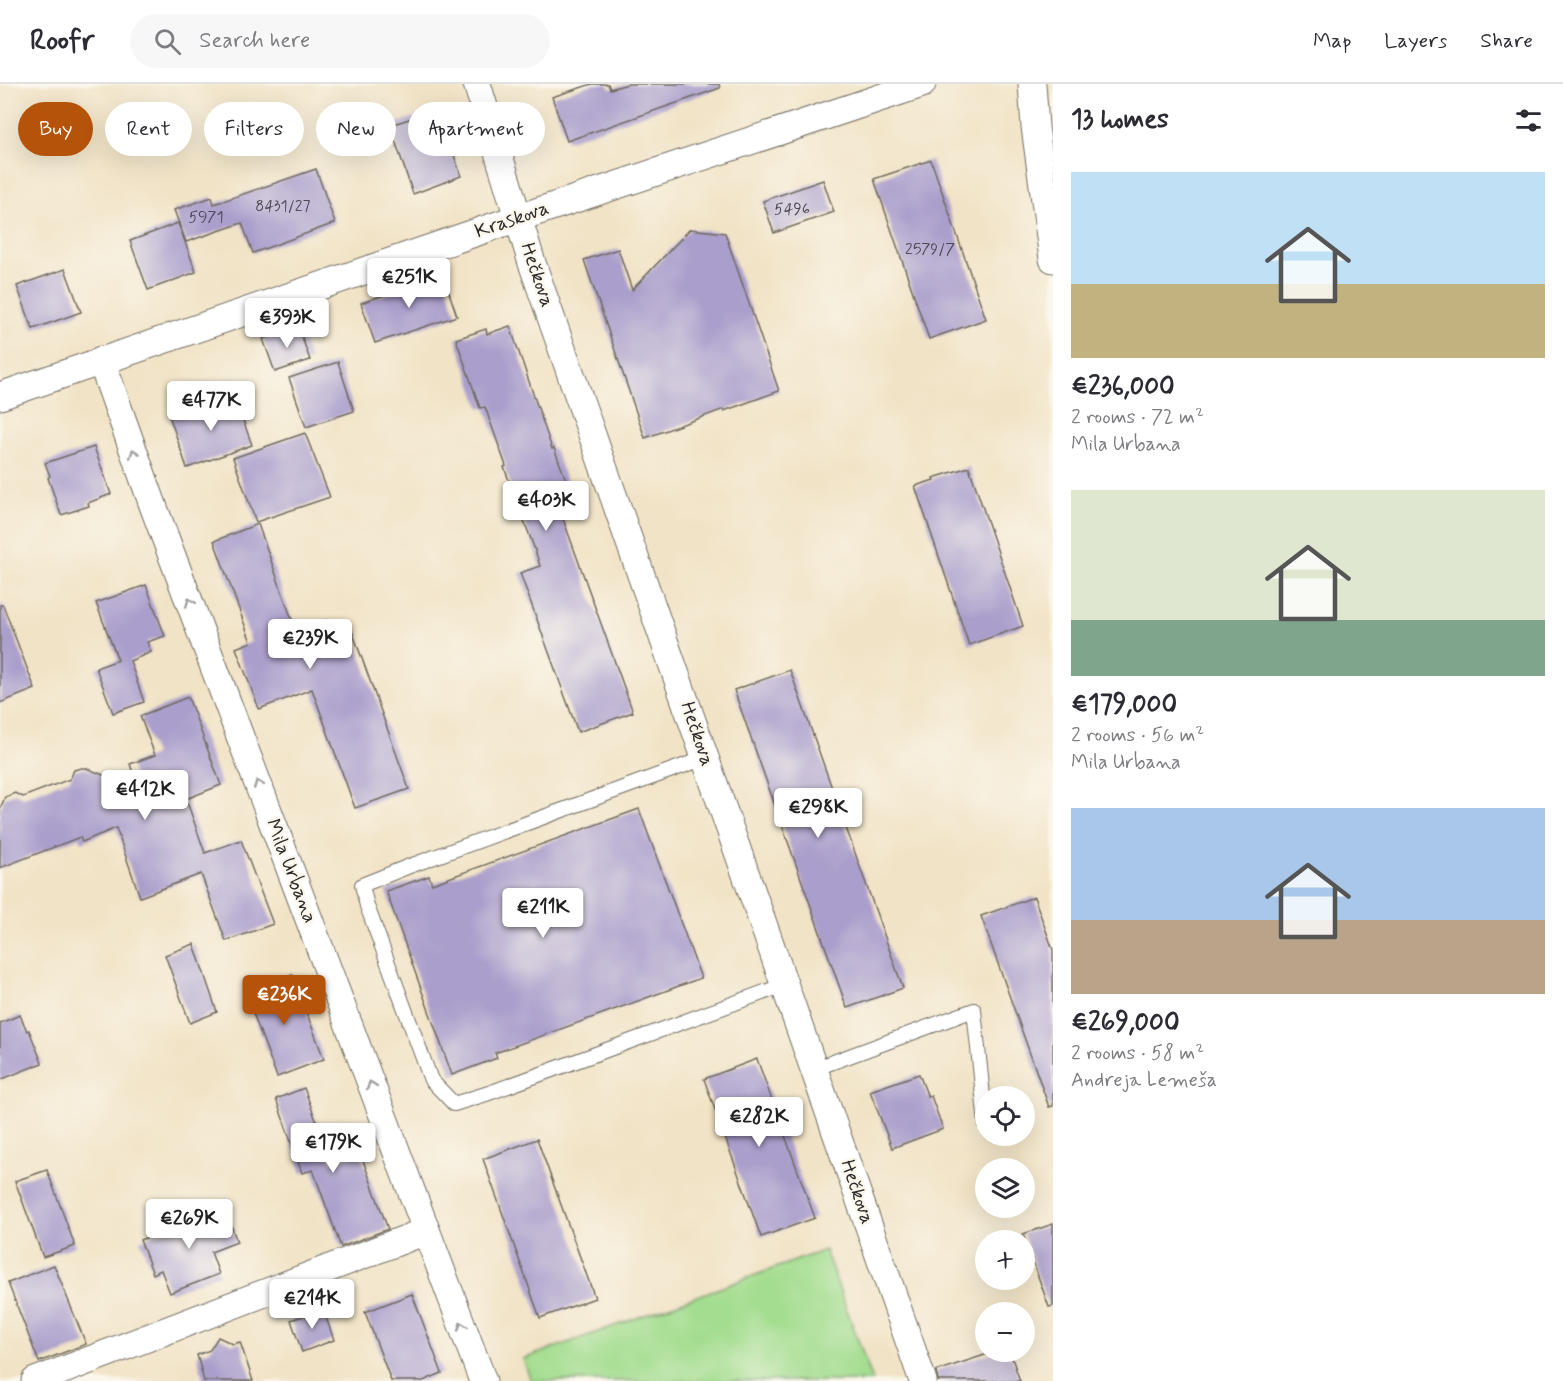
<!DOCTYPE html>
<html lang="en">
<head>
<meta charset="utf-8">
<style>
	body { margin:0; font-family:Mynerve,sans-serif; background:#f7f7f7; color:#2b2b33; height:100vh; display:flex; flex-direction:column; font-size:22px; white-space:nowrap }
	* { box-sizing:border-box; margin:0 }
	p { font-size:20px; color:#7c7c81 }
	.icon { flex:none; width:33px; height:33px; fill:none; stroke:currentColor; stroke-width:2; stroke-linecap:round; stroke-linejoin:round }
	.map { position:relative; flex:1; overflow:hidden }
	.side { display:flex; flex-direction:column; background:#fff; width:510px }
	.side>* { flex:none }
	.guide { position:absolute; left:18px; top:18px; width:570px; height:54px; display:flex; gap:12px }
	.tools { position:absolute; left:975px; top:1002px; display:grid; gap:12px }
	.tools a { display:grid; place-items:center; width:60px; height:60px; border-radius:50%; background:#fff; box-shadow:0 6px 24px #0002; font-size:30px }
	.price { position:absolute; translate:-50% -51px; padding:0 14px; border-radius:6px; background:#fff; color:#222; font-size:20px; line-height:39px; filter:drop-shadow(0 2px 3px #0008) }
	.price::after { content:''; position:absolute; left:50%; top:36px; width:18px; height:14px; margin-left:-9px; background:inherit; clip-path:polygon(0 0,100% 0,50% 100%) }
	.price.active { background:#b45309; color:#fff }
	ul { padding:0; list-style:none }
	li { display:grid; align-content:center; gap:12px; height:318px; padding:0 18px }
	li span { display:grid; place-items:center; height:186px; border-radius:0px; color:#555 }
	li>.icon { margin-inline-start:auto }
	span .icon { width:108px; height:108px; fill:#fffc; stroke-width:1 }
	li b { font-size:26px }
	h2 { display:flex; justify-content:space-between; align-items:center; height:72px; padding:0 18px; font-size:26px }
	.tag { padding:0 21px; border-radius:27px; background:#fff; box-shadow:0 6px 24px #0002; font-size:21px; line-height:54px }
	.tag.active { background:#b45309; color:#fff }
	header { display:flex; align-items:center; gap:36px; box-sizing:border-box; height:84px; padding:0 30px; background:#fff; border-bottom:2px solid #e1e1e2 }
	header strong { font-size:28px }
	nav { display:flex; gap:33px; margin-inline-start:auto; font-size:21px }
	.search { width:420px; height:54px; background:#f7f7f7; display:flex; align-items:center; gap:15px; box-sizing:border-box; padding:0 21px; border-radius:33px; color:#7c7c81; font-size:22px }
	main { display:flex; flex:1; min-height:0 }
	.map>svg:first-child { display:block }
	.green { fill:#a3dd8f; stroke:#67845d; stroke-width:1.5 }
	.building { fill:#aa9ecc }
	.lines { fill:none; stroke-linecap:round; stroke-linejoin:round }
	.lane-casing { stroke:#706b61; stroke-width:16 }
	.street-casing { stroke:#706b61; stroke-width:29 }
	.lane { stroke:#fff; stroke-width:14 }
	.street { stroke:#fff; stroke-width:27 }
	.oneway { stroke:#a0a0a0 }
	.labels { text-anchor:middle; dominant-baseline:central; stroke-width:5; stroke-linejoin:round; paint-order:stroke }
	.number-label { font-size:16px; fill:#4b4853 }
	.street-label { font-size:20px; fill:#2b2b2b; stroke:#fbf7ec }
</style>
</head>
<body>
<header>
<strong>Roofr</strong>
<div class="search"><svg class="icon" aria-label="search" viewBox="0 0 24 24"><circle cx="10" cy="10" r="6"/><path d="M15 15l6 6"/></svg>Search here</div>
<nav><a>Map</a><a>Layers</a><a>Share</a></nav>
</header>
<main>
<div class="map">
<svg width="1053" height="1297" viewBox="0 0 1053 1297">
	<rect width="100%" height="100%" fill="#fbf7ec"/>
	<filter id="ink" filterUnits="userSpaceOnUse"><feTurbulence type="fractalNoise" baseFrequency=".0167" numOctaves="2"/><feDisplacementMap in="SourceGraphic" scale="12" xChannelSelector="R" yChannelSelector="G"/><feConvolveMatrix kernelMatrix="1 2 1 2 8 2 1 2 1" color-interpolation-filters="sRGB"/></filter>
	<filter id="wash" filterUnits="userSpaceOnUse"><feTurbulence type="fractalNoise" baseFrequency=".008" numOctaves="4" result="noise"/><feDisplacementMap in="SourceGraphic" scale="24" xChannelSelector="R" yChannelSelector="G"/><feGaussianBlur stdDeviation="1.35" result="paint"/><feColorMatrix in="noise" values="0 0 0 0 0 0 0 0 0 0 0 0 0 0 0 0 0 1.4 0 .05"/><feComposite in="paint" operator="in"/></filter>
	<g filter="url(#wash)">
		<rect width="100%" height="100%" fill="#f1e3c6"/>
		<polygon class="green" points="825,1166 873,1297 531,1297 523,1275"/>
		<g id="blocks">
			<g class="building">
				<polygon points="592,0 608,0 610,5 628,0 719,0 720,4 567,57 552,13"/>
				<polygon points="419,32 423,44 443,38 461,92 413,110 390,41"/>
				<polygon points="931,76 986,235 929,255 874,95"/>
				<polygon points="316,85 335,139 253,169 242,139 186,158 174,126 212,113 214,120"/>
				<polygon points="823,96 834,128 774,149 763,117"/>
				<polygon points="178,139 196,188 148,206 130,157"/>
				<polygon points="690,145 725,149 779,307 724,327 724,325 645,354 584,176 618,165 632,206"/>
				<polygon points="65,185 81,228 33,245 17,202"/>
				<polygon points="443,191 457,232 375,259 361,219"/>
				<polygon points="298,242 310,276 275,288 263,255"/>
				<polygon points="510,242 552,365 554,364 573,415 558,421 633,628 578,648 520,489 540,482 535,466 504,383 506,382 485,323 480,324 456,255 486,245 487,250"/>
				<polygon points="338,278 354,327 306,343 289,294"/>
				<polygon points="235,314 252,361 187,384 170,334"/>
				<polygon points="305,349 330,413 256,438 233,374"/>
				<polygon points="94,363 111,410 88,419 89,422 61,431 48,394 50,392 45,379"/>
				<polygon points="969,383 1023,542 969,561 915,402 934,396 933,394"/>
				<polygon points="258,440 296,547 327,536 332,550 351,544 409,705 355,724 312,605 259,625 236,564 251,558 214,457"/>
				<polygon points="146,501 165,552 147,558 151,568 130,577 144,618 113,629 96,584 118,576 96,519"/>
				<polygon points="0,521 3,521 35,605 0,619"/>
				<polygon points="790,586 903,904 847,924 734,606"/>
				<polygon points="188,613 221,701 186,715 205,769 241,756 273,840 226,857 201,790 140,813 116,744 82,758 80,753 0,784 0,725 5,713 15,709 23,713 70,695 74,686 82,684 86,684 138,705 130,680 155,671 140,632"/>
				<polygon points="639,725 701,894 495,969 497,974 452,991 386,807 429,792 432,800"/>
				<polygon points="1034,813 1053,866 1053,1022 1049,1023 981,832"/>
				<polygon points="194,860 217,928 190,939 165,871"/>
				<polygon points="292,890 324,975 277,993 245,908"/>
				<polygon points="20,931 27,947 29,946 42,979 0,996 0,939"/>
				<polygon points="757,975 815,1134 761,1153 704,995"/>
				<polygon points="919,990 928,1013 931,1012 943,1045 892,1064 870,1007"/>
				<polygon points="304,1004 332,1079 360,1068 388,1145 341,1163 313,1086 302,1089 276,1015"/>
				<polygon points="537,1055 595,1214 540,1234 483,1075"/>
				<polygon points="47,1086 75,1162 43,1173 15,1097"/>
				<polygon points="225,1124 237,1158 211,1168 219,1190 170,1209 161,1186 153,1190 140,1156"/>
				<polygon points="1053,1140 1053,1222 1049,1223 1023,1150"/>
				<polygon points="54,1181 86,1260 39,1278 8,1199"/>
				<polygon points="412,1210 442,1289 423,1297 391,1297 365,1228"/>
				<polygon points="323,1225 334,1256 302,1268 291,1236"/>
				<polygon points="218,1253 233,1260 240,1258 253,1297 204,1297 197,1271 210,1266"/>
				<polygon points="994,1268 1010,1268 1020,1297 938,1297 936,1287"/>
			</g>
		</g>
	</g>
	<g filter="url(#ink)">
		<use href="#blocks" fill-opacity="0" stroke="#706b61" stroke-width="1.5"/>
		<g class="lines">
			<defs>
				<g id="lane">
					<polyline points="705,674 407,783 362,801 367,822 431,996 454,1020 489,1009 784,901"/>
					<polyline points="814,985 974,926 986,1041"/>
				</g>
				<g id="street">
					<polyline points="477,0 532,179 923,1297"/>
					<polyline points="1032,0 1035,43 1053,175"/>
					<polyline points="101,276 154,424 483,1297"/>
					<polyline points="0,312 518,134 922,0"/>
					<polyline points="35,1297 426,1147"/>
				</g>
			</defs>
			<use href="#lane" class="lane-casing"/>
			<use href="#street" class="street-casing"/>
			<use href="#lane" class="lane"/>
			<use href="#street" class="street"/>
		</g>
		<defs><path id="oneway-chevron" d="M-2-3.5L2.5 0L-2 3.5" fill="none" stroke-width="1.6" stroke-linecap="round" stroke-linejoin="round" transform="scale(1.5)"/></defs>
		<g class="oneway">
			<use href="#oneway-chevron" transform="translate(134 369) rotate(-110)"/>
			<use href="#oneway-chevron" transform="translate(190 518) rotate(-111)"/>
			<use href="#oneway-chevron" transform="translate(258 700) rotate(-111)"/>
			<use href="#oneway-chevron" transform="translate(371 1001) rotate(-111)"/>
			<use href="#oneway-chevron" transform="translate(462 1242) rotate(-110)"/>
		</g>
	</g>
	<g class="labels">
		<g class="number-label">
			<text x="283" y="122">8431/27</text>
			<text x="792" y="125">5496</text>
			<text x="206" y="133">5971</text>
			<text x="930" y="165">2579/7</text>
		</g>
		<g class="street-label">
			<text transform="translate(512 136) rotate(-19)">Kraskova</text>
			<text transform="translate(537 191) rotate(71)">Hečkova</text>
			<text transform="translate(697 650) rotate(71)">Hečkova</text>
			<text transform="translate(291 787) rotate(69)">Mila Urbana</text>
			<text transform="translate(857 1108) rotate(71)">Hečkova</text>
		</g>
	</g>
</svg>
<div class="tools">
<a><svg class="icon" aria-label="locate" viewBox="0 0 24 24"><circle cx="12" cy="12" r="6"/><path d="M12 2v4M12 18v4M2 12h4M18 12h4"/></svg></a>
<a><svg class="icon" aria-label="layers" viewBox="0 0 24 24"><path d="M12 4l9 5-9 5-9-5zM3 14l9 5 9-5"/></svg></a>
<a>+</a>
<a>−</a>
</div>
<b class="price" style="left:409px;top:225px">€251K</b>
<b class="price" style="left:287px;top:265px">€393K</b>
<b class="price" style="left:211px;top:348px">€477K</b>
<b class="price" style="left:546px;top:448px">€403K</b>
<b class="price" style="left:310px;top:586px">€239K</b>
<b class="price" style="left:145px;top:737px">€412K</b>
<b class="price" style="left:818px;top:755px">€298K</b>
<b class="price" style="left:543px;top:855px">€211K</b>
<b class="price active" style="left:284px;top:942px">€236K</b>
<b class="price" style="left:759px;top:1064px">€282K</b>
<b class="price" style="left:333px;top:1090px">€179K</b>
<b class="price" style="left:189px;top:1166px">€269K</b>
<b class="price" style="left:312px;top:1246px">€214K</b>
<div class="guide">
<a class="tag active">Buy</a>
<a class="tag">Rent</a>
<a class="tag">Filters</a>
<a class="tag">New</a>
<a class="tag">Apartment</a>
</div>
</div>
<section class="side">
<h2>13 homes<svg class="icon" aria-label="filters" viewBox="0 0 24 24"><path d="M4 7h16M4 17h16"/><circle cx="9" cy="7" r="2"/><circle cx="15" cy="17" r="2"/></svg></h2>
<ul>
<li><span style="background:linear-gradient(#bfe0f5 60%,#c2b280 0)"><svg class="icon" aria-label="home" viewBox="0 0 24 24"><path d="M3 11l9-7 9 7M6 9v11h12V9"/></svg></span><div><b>€236,000</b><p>2 rooms · 72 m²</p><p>Mila Urbana</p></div></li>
<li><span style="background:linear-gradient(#dfe7d0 70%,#7fa58c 0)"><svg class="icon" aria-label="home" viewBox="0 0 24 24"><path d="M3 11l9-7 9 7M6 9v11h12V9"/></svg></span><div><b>€179,000</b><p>2 rooms · 56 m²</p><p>Mila Urbana</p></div></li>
<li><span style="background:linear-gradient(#a9c7e8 60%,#b9a48a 0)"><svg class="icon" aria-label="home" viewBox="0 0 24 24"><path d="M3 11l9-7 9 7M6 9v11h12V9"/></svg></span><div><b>€269,000</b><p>2 rooms · 58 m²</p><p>Andreja Lemeša</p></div></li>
</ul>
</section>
</main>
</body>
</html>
